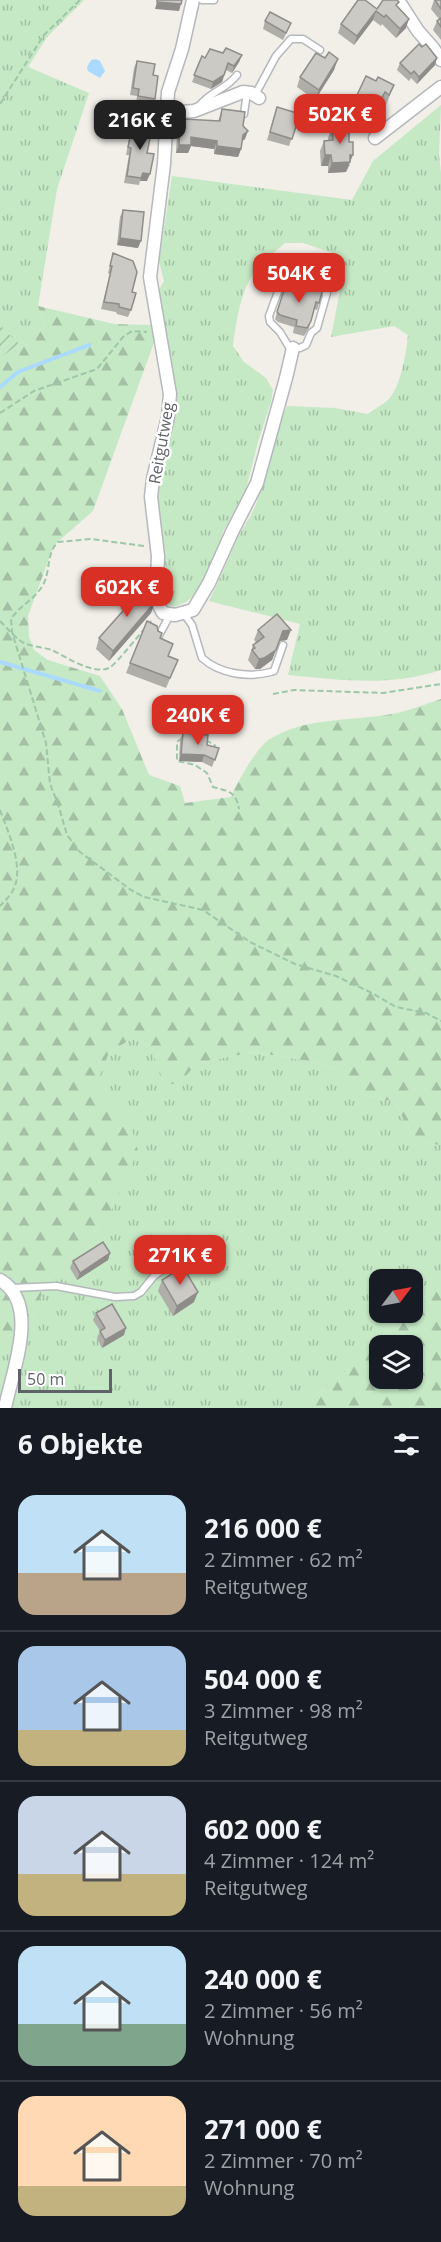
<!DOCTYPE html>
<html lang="de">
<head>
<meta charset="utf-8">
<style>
	body { margin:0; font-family:"Open Sans",sans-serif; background:#20242c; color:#f1f3f6; height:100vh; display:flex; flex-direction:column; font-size:22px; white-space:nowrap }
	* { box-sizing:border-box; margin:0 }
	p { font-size:20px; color:#9ea1a6 }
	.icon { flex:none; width:33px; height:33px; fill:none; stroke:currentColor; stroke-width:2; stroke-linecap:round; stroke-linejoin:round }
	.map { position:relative; height:1408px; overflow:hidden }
	.panel { display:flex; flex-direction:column; background:#171b24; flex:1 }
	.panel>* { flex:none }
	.needle { width:39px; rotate:58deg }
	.tools { position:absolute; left:369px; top:1269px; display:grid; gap:12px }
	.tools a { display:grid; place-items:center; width:54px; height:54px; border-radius:12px; background:#171b24; box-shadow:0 2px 4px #0004; font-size:30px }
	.scale { position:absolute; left:18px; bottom:15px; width:94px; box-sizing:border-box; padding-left:6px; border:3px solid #5f6368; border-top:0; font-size:16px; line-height:21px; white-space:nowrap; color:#5f6368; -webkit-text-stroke:4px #fff; paint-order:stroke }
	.price { position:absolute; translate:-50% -51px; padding:0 14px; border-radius:12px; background:#d93025; color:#fff; font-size:20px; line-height:39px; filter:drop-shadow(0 2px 3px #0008) }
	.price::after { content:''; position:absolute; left:50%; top:36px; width:18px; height:14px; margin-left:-9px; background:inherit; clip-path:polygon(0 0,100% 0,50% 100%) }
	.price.active { background:#222; color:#fff }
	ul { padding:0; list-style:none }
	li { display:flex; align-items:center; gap:18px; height:150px; padding:0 18px }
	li+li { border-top:2px solid #363941 }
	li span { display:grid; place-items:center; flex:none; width:168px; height:120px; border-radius:18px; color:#555 }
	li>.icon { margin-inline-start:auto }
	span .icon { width:72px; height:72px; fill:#fffc; stroke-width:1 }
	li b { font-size:26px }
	h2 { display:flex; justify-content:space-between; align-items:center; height:72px; padding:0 18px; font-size:26px }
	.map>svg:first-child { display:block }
	.grass { fill:url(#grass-tufts) }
	.forest { fill:url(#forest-firs); fill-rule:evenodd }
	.garden { fill:url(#garden-furrows) }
	.water { fill:#aadaff }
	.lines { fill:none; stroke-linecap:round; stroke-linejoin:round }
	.stream { stroke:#aadaff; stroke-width:4 }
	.lane-casing { stroke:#b5b8bc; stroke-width:9 }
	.street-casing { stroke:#b5b8bc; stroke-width:15 }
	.path { stroke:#9cc7a9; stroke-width:2; stroke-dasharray:6 3; stroke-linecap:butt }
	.lane { stroke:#fff; stroke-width:6 }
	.street { stroke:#fff; stroke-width:12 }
	.wall { fill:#afaea9 }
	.shaded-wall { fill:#8f8d8a }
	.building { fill:#cccac5; stroke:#8f8d8a; stroke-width:1.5 }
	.labels { text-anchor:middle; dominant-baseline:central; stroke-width:5; stroke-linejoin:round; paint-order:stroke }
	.street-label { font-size:16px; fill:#5f6368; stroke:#fff }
</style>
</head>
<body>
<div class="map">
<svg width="441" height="1408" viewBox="0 0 441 1408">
	<defs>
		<pattern id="grass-tufts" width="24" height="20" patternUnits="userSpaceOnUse" patternTransform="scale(1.5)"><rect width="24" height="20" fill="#c5e8c5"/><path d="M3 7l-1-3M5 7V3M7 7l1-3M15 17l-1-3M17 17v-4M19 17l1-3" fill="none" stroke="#a3c0a4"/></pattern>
		<pattern id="forest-firs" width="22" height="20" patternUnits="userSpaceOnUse" patternTransform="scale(1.5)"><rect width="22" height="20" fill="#c5e8c5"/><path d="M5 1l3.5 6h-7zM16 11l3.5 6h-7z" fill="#a3c0a4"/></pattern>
		<pattern id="garden-furrows" width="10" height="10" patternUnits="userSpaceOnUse" patternTransform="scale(1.5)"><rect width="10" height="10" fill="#c5e8c5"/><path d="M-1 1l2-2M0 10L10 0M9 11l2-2" fill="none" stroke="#a3c0a4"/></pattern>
	</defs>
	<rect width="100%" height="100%" fill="#f1efe8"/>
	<g class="grass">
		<polygon points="0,0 84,0 47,37 28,67 89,93 57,189 38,306 44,326 0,358"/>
		<path d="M441,105L439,155L441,173V670C390,687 340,680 288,675L300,624L209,601C220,580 228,558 238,537C244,526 252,515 256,504C268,472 273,437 287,406L335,408L368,414C374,409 383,405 388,400C401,387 406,353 408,335L394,326L331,337L342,280L336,254L303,243H285C275,252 261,261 254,272C240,294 236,321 233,346L244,362L266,378L273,390L271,402L258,442L246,489L223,532L216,557L199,591L186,602L174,607L169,605L163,595L165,551L158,501L160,473L174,416L176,397L159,290L164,281L159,261L172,176L352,200L373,161Z"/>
		<path d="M131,1039L150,1045L179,1084L197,1063L254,1052L314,1062L341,1070L364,1095L395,1102C407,1126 411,1143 441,1145V1291L425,1296L413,1306L412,1280H380V1312L405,1313L353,1365L301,1408H0V1342L33,1321L46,1281L108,1218L128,1115L92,1093L109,1053Z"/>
	</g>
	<g class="forest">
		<path d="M38,306L114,324L153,325L156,337L93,511L54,545L28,616L29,637L34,650L48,660L100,676L122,709L149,775L180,786L185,803L231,797C238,781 256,748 270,739C305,717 353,721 392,714C409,711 425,704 441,699V1145C411,1143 407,1126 395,1102L364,1095L341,1070L314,1062L254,1052L197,1063L179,1084H163L150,1045L131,1039L109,1053L93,1093L128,1115L138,1151L108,1218L46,1281L33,1321L0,1342V358L44,326Z"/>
		<path d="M441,1291V1408H301L353,1365L405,1313L412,1312L413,1306C421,1298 430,1292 441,1291ZM380,1346H412V1378H380Z"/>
	</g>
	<polygon class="garden" points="0,325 19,344 0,358"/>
	<polygon class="water" points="96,59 100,61 105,71 100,78 88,71 87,67 91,60"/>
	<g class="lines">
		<g class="stream">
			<polyline points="0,387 18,372 89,345"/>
			<polyline points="0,662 100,691"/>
		</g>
		<defs>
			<g id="lane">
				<polyline points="202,0 214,0"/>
				<polyline points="255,95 276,56 291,39 303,39 320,50"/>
				<path d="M199,106C209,92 227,89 237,75"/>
				<polyline points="244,114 247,92"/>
				<polyline points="150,133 153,125 159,121 166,121"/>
				<polygon points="282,286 311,288 327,293 317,328 311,333 306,345 300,348 289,347 280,332 270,322 269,316 279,289"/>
				<path d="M184,614L192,625L202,658C220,674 248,678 271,672L274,671L283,645"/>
				<polyline points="158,637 170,615"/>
				<polyline points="12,1288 56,1286 115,1297 134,1296 141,1292 154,1276 165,1268 167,1262"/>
			</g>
			<g id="street">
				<polyline points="193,0 182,49 168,92 164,164 150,277 170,394 168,417 153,479 151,497 158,556 156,600 163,613 175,615 193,610 209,583 232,532 257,483 286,378 293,348"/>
				<polyline points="398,0 418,31 433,48 441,60"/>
				<polyline points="167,113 194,111 243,92 251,93 259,98"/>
				<polyline points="375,138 441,87"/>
				<path d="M0,1280C41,1304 12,1371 5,1408"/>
			</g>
		</defs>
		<use href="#lane" class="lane-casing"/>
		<use href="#street" class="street-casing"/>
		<g class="path">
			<polyline points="0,104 44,35 80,0"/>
			<polyline points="0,413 34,391 97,369 123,337 132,331 147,332"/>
			<path d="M144,546L91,539L58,542C47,552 50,570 44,583C36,599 20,605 11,619L12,632L46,743L50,784L58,804L67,835L80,852L131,890L144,897L203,910L250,942L295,964L336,976L372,993L396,1007L426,1013L441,1021"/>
			<path d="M0,621C7,628 16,639 24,643C33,647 43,647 52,650C66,657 93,675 109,668C116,665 144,628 153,619"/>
			<polyline points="273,694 294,690 383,693 441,684"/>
			<path d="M182,738L177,742V761L195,765L207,773L213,787C228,791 236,791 239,809"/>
			<polyline points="206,740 216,746"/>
			<path d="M0,810C8,832 26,870 12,892C9,897 4,902 0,906"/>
		</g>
		<use href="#lane" class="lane"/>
		<use href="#street" class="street"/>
	</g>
	<g class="wall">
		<polygon points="434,0 441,0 441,40 433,30 437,21 439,19 431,9"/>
		<polygon points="397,7 406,28 396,38 382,24 381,26 373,20 354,45 338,33 341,24 377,9"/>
		<polygon points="265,21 291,23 283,40 263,29"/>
		<polygon points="422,47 435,65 417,84 411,78 409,81 397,70 400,63"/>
		<polygon points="223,53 242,55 239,62 232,73 226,70 222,82 211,89 192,82 202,56 205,58"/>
		<polygon points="137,61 153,75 155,99 152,105 136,103 137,96 130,95 134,68"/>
		<polygon points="334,70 315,100 297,87 300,77"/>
		<polygon points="376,81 394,85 386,105 381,103 371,124 352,114 355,106 353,105 357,95"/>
		<polygon points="277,107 300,114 289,146 267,140"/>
		<polygon points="222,109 243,126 245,139 242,141 241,149 238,157 214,154 214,149 191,146 188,153 176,153 177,132 180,124 181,124 183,119 218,121"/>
		<polygon points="134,120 145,127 147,181 140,181 139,185 124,183 129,155 126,155 131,128"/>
		<polygon points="332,127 350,166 349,166 346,172 328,173 328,166 321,166 320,151 324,141 328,140 328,138"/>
		<polygon points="123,210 138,248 117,245 120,217"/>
		<polygon points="113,253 132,292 131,310 128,317 117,314 116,312 101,309 110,274 108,273"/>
		<polygon points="286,284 319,303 317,310 314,309 309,328 304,336 293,333 294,327 278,322 275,319"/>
		<polygon points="125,599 151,613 109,661 96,649 99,638 123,611 121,609"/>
		<polygon points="258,630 287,640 279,641 272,660 260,669 255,669 248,660 253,645 257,643 254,640"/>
		<polygon points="158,631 168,656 178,660 166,688 126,673 130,663"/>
		<polygon points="183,733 207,745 219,748 212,767 202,762 179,761 180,740"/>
		<polygon points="110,1253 108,1260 77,1280 70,1268 73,1261"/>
		<polygon points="162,1280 194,1302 173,1316 158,1291"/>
		<polygon points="96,1313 124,1335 102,1348 97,1338 100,1331 93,1320"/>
	</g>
	<g class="shaded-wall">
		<polygon points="157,2 181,4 179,11 155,9"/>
		<polygon points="376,11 373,20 354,45 357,36"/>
		<polygon points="409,19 406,28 396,38 400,29"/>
		<polygon points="242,55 239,62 232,73 234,66"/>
		<polygon points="437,58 435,65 417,84 419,77"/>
		<polygon points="338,59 334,70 315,100 319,90"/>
		<polygon points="224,75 222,82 211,89 213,82"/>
		<polygon points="385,92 381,103 371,124 374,113"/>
		<polygon points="248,131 245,139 240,143 243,135"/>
		<polygon points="191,137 217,141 214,149 191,146 188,153 176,153 179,145"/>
		<polygon points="217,146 241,149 238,157 214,154"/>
		<polygon points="325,155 331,155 328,166 321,166"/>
		<polygon points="350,155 353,155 346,172 328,173 332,163"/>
		<polygon points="143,173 150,174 147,181 140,181"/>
		<polygon points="120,238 141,241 138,248 117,245"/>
		<polygon points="155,602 151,613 109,661 113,651"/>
		<polygon points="291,630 287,640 279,641 283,631"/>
		<polygon points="276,650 272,660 260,669 255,669 259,659"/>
		<polygon points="181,754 204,755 202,762 179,761"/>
		<polygon points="110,1253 108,1260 77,1280 80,1273"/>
		<polygon points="198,1292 194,1302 173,1316 177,1306"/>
		<polygon points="126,1328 124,1335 102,1348 105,1340"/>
	</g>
	<g class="building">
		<polygon points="157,0 182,0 181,4 157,2"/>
		<polygon points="358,0 365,0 377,9 383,0 397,0 399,2 396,5 409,19 400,29 386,15 384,17 376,11 357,36 341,24"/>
		<polygon points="435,0 441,0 441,9"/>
		<polygon points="270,12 291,23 286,33 265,21"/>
		<polygon points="441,18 441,27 437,21"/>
		<polygon points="419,44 422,47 426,44 437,58 419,77 414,71 411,74 400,63"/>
		<polygon points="226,48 242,55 234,66 228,63 224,75 213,82 194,75 202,56 205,58 210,49 223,53"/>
		<polygon points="329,52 338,59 319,90 300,77 316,53 325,58"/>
		<polygon points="137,61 155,64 153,75 158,76 155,99 138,96 139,89 133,88"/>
		<polygon points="366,76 376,81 378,77 394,85 389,95 385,92 374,113 356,104 360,96 357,95"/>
		<polygon points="277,107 300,114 292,139 270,132"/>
		<polygon points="222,109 245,112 243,126 248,131 243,135 241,149 217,146 217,141 191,137 191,145 179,145 180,124 183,124 183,119 220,121"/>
		<polygon points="134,120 146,123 145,127 151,133 147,153 154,154 150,174 143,173 141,178 127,176 131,148 128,147"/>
		<polygon points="349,126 349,142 353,142 353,155 350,155 350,162 332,163 331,155 325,155 324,141 333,140 332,127"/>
		<polygon points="123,210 144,212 141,241 120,238"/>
		<polygon points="113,253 133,261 137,272 132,292 136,293 131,310 119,307 119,304 104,302 112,266 110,266"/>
		<polygon points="286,284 310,291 311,286 323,289 319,303 316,302 311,321 307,328 296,326 297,320 280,315 277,312"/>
		<polygon points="136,586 155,602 113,651 99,638 130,603 125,599"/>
		<polygon points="277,614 291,630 283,631 276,650 264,658 259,659 252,650 255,648 253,645 264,637 258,630"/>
		<polygon points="147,621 157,626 158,631 162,633 160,638 173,644 168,656 178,660 170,678 130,663"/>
		<polygon points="183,733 208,735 207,745 219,748 215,760 204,755 181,754"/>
		<polygon points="103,1242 110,1253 80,1273 73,1261"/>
		<polygon points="183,1267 198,1292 177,1306 162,1280"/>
		<polygon points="112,1304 126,1328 105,1340 100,1331 105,1328 96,1313"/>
	</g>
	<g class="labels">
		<g class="street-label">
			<text transform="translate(161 443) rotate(-80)">Reitgutweg</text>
		</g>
	</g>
</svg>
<div class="tools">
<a><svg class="needle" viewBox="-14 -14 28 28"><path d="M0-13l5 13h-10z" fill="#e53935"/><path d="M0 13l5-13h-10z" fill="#9ea1a6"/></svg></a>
<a><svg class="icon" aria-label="layers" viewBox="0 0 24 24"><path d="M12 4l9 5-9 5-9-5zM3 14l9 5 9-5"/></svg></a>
</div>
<div class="scale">50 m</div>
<b class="price" style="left:340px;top:145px">502K €</b>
<b class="price active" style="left:140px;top:151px">216K €</b>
<b class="price" style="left:299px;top:304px">504K €</b>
<b class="price" style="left:127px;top:618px">602K €</b>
<b class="price" style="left:198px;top:746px">240K €</b>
<b class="price" style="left:180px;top:1286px">271K €</b>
</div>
<section class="panel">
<h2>6 Objekte<svg class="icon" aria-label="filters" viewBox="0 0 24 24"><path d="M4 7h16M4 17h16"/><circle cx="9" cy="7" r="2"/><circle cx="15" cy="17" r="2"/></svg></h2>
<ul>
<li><span style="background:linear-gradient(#bfe0f5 65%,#b9a48a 0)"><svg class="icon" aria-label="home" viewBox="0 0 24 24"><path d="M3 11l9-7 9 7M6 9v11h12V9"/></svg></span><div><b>216 000 €</b><p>2 Zimmer · 62 m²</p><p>Reitgutweg</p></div></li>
<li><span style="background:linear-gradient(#a9c7e8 70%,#c2b280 0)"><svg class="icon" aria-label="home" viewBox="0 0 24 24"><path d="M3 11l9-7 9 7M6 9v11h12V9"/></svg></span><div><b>504 000 €</b><p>3 Zimmer · 98 m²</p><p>Reitgutweg</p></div></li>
<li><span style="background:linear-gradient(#c9d6e8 65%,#c2b280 0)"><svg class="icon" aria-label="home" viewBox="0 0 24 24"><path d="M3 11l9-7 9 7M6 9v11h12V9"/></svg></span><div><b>602 000 €</b><p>4 Zimmer · 124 m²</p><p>Reitgutweg</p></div></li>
<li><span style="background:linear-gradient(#bfe0f5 65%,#7fa58c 0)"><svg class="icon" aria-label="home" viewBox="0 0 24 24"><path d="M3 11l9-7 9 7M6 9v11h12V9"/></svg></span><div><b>240 000 €</b><p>2 Zimmer · 56 m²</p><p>Wohnung</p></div></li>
<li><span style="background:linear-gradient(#ffd9b3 75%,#c2b280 0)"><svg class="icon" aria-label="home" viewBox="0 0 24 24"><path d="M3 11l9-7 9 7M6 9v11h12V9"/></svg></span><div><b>271 000 €</b><p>2 Zimmer · 70 m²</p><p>Wohnung</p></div></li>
</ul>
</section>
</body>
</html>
